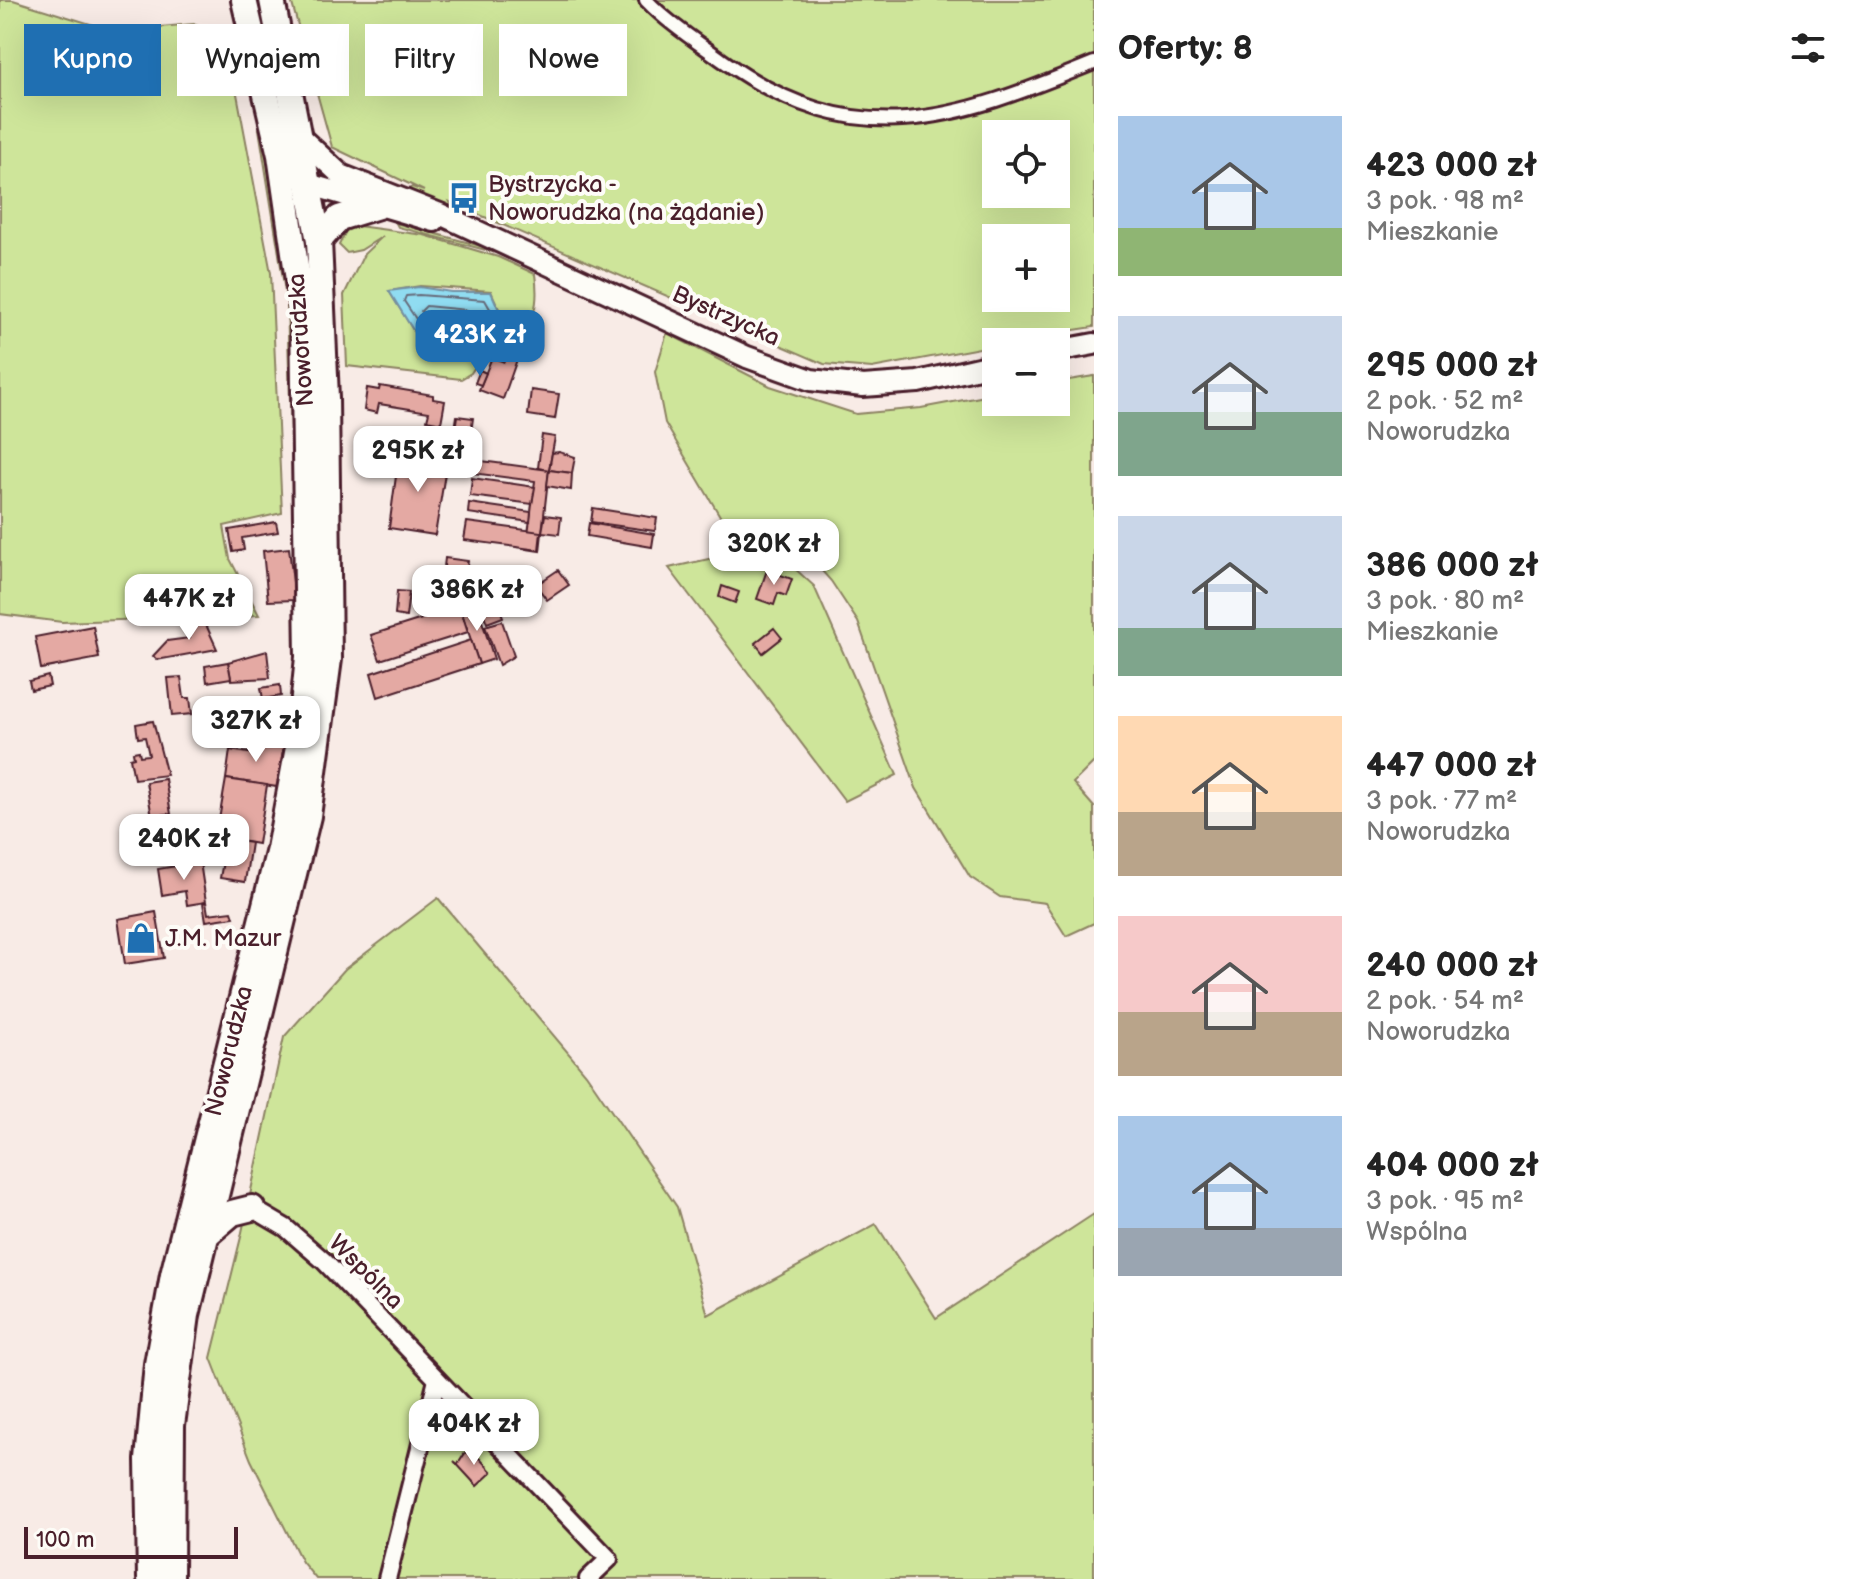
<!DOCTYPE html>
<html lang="pl">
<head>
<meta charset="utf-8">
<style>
	body { margin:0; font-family:"Balsamiq Sans",sans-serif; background:#f2f2f2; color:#222; height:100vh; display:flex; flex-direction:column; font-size:30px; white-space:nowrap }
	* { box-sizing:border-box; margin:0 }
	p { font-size:26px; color:#767676 }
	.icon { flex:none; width:44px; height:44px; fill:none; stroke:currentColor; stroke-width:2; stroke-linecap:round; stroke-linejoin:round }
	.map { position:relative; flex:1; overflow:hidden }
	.side { display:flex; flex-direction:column; background:#fff; width:760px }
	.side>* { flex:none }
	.top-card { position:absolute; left:24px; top:24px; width:760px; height:72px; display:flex; gap:16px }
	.tools { position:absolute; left:982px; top:120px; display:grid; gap:16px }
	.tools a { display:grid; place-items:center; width:88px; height:88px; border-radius:0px; background:#fff; box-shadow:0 8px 32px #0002; font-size:40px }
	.scale { position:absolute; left:24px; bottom:20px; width:214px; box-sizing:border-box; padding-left:8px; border:4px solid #4a1f2b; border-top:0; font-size:22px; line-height:28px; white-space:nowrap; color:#4a1f2b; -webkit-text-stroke:6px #fdfcf7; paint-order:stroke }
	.price { position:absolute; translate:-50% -68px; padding:0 18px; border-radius:16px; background:#fff; color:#222; font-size:26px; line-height:52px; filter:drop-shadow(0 2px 4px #0008) }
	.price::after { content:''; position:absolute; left:50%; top:48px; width:24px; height:18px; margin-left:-12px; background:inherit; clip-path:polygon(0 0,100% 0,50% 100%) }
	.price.current { background:#1f6fb2; color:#fff }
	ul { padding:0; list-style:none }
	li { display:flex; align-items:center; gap:24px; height:200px; padding:0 24px }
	li span { display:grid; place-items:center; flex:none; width:224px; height:160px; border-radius:0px; color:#555 }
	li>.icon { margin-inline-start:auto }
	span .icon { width:96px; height:96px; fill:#fffc; stroke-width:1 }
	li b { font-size:34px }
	h2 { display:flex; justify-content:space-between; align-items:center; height:96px; padding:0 24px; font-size:34px }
	.pill { padding:0 28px; border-radius:0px; background:#fff; box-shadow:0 8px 32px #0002; font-size:28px; line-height:72px }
	.pill.current { background:#1f6fb2; color:#fff }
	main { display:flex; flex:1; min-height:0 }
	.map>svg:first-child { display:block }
	.green { fill:#cee59a; stroke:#8c8262; stroke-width:2; fill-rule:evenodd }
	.water { fill:#90dcf1; stroke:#7490a2; stroke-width:2 }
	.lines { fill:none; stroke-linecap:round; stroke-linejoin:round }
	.shore { stroke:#666b7a; stroke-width:2 }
	.building { fill:#e4a9a3; stroke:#4a1f2b; stroke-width:2 }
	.pedestrian-casing { stroke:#4a1f2b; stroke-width:18 }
	.minor-casing { stroke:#4a1f2b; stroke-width:22 }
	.tertiary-casing { stroke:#4a1f2b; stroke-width:26 }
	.secondary-casing { stroke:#4a1f2b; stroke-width:30 }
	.pedestrian { stroke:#fdfcf7; stroke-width:12 }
	.minor { stroke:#fdfcf7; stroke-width:16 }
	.tertiary { stroke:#fdfcf7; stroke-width:20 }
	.secondary { stroke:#fdfcf7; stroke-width:24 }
	.labels { text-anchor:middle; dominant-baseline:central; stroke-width:8; stroke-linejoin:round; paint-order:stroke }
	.poi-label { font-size:24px; fill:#4a1f2b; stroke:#fdfcf7; text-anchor:start }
	.street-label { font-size:24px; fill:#4a1f2b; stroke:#fdfcf7 }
</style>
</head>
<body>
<main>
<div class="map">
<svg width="1094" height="1579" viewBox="0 0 1094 1579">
	<rect width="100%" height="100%" fill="#f8ebe6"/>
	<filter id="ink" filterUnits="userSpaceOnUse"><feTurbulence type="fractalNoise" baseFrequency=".0125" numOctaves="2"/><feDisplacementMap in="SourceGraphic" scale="16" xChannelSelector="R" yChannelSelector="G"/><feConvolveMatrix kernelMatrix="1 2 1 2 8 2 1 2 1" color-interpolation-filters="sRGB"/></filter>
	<g filter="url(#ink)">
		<g class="green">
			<polygon points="0,0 13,0 113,31 194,24 227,41 271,273 282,513 224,526 230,559 259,615 62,622 0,614"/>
			<path d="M291,0H1094V327L996,342V345L872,368L824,364L450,202L453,207L407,190L412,187L424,191L332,147ZM996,134H1056V194H996ZM996,238H1056V298H996Z"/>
			<polygon points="262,128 292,308 294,531 287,304 259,129"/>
			<polygon points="396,223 503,252 528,266 497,253 398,227"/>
			<path d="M358,226L424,235L498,257L535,274C539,302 537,326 508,337L500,353H484L471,373L461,379L347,366L344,295L364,254L383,236L361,250L347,253L339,245L346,231ZM420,286L491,291L504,320L450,343L440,353L426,351L389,291Z"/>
			<polygon points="667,333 770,386 856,414 921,408 996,394 996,402 1056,402 1056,382 1094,376 1094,762 1073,783 1094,807 1094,923 1066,936 1045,903 1000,897 970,877 916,788 858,622 831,581 781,525 765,538 733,538 665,423 655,372"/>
			<polygon points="744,551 781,556 814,586 897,775 845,801 669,568"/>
			<polygon points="438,898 586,1074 677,1207 708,1315 876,1224 936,1318 1094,1214 1094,1579 316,1579 302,1562 251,1460 211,1358 241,1237 284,1037 345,969"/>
		</g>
		<polygon class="water" points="419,287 451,292 491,292 503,319 449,343 440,352 426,351 389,291"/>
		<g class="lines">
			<g class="shore">
				<polygon points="419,295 485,300 493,314 432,343 404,301 406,296"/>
				<polygon points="426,306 467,310 470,315 434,330 421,311"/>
			</g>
		</g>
		<g class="building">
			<polygon points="510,345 521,348 503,399 479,390 492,357 504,362"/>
			<polygon points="480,370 486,373 481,385 475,383"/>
			<polygon points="380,386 433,395 433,399 445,401 441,423 427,420 429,412 379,404 377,413 364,410 367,388 379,390"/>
			<polygon points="531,390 559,394 555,419 528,415"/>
			<polygon points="457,416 473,418 471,432 455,429"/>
			<polygon points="542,435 555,437 549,470 538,468"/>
			<polygon points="371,438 415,443 413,456 399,454 397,467 385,465 386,453 369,451"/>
			<polygon points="415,443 448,447 447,453 434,452 433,458 413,456"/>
			<polygon points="559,452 575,457 572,473 549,470 552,453"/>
			<polygon points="399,454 447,461 435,535 389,528"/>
			<polygon points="474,460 549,470 540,551 526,549 535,481 472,473"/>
			<polygon points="549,470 572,473 571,490 547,486"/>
			<polygon points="472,478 535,487 532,504 470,496"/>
			<polygon points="469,503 531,512 530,522 468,513"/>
			<polygon points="593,508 657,518 655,531 591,522"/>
			<polygon points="545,515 561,517 559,534 542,532"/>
			<polygon points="276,522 278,532 242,538 244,550 233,552 229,530"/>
			<polygon points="467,522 541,532 539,550 464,540"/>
			<polygon points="589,523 654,534 652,547 587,536"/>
			<polygon points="289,548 295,600 268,601 263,551"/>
			<polygon points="445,558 468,561 464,592 441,592"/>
			<polygon points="558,570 569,585 547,600 536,585"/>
			<polygon points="767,570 792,579 786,596 778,593 774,605 757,599"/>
			<polygon points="722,586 739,592 735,603 719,597"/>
			<polygon points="397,591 409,592 406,617 395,615"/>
			<polygon points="495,596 503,617 487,623 479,602"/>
			<polygon points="476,602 494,659 479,664 460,607"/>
			<polygon points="460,607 468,632 380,660 371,635"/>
			<polygon points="203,618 217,649 157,660 153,656 167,641 190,638 188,619"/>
			<polygon points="502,621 514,656 499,665 485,626"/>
			<polygon points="93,626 99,658 41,669 35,637"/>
			<polygon points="774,628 782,638 763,653 755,643"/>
			<polygon points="471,640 479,664 378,697 371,673"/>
			<polygon points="267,651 270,678 231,680 228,662"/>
			<polygon points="228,662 231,678 207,682 205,666"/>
			<polygon points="48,676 50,686 31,690 29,681"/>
			<polygon points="181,677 184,698 190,698 192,714 172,716 168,678"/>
			<polygon points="280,685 281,696 263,699 261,688"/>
			<polygon points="153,721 167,775 134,779 130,758 134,757 133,752 139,751 140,756 149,755 145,737 138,738 136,724"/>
			<polygon points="251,740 284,746 277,787 226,779 230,750 249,753"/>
			<polygon points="165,779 171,814 152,817 146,782"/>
			<polygon points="226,779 267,785 258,844 216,837"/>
			<polygon points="167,814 173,847 170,852 151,855 144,818"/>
			<polygon points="227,839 251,843 245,882 220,878"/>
			<polygon points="200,862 206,902 187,905 185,891 162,895 158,869"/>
			<polygon points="206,902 208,914 232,911 234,917 206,921 203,903"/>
			<polygon points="156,912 164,958 125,964 118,919"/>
			<polygon points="469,1447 492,1472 477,1486 454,1461 458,1464"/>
		</g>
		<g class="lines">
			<defs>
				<path id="pedestrian" d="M646,0C669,24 696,41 722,60C857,156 954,120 1094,63"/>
				<g id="minor">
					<polyline points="252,1208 286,1228 324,1261 609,1559 588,1579"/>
					<polyline points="387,1579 437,1380"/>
				</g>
				<g id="tertiary">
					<polyline points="301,138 341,175 440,214 747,357 811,380 863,386 918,382 996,364"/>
					<polyline points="299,175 308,184 434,221"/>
					<polyline points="1056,351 1094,344"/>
				</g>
				<g id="secondary">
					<polyline points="319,241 339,218 378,206"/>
					<polyline points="205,1236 232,1213 252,1208"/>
					<polyline points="150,1579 148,1460 157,1364 173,1275 279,849 300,737 308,657 303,315 280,155 244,0"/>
					<polyline points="171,1579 172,1425 187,1315 308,816 329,659 326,398 319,241 272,0"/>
				</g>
			</defs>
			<use href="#pedestrian" class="pedestrian-casing"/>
			<use href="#minor" class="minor-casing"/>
			<use href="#tertiary" class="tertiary-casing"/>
			<use href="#secondary" class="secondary-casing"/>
			<use href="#pedestrian" class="pedestrian"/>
			<use href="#minor" class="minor"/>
			<use href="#tertiary" class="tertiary"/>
			<use href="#secondary" class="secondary"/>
		</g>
	</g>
	<defs>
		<symbol id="bus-bare" viewBox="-9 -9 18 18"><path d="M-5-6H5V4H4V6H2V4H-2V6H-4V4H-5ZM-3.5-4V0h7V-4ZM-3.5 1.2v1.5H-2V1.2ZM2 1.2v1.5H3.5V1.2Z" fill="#1f6fb2" stroke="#fdfcf7" stroke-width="2.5" paint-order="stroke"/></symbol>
		<symbol id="shop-bare" viewBox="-9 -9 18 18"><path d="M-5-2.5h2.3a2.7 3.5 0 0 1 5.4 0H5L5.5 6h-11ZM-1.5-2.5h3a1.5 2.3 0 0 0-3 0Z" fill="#1f6fb2" stroke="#fdfcf7" stroke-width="2.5" paint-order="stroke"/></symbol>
	</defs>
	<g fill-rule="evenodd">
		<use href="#bus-bare" x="442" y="176" width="44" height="44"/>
		<use href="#shop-bare" x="119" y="916" width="44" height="44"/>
	</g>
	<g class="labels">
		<g class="poi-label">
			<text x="488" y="184">Bystrzycka -<tspan x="488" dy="28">Noworudzka (na żądanie)</tspan></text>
			<text x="165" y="938">J.M. Mazur</text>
		</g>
		<g class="street-label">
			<text transform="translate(726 316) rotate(24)">Bystrzycka</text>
			<text transform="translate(301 340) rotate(-94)">Noworudzka</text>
			<text transform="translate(229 1051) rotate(-76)">Noworudzka</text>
			<text transform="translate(366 1272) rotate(45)">Wspólna</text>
		</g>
	</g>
</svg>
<div class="tools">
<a><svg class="icon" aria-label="locate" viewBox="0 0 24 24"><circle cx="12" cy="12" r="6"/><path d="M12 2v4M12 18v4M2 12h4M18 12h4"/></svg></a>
<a>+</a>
<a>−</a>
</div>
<div class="scale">100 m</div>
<b class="price current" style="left:480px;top:378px">423K zł</b>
<b class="price" style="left:418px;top:494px">295K zł</b>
<b class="price" style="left:774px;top:587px">320K zł</b>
<b class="price" style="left:477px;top:633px">386K zł</b>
<b class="price" style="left:189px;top:642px">447K zł</b>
<b class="price" style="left:256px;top:764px">327K zł</b>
<b class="price" style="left:184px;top:882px">240K zł</b>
<b class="price" style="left:474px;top:1467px">404K zł</b>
<div class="top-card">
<a class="pill current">Kupno</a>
<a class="pill">Wynajem</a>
<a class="pill">Filtry</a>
<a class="pill">Nowe</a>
</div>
</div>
<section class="side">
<h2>Oferty: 8<svg class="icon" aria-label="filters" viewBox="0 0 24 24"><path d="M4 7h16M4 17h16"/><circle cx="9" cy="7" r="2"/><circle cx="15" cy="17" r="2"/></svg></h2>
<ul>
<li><span style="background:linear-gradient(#a9c7e8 70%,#8fb573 0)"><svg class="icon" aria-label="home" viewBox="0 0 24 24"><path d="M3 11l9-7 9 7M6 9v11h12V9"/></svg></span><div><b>423 000 zł</b><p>3 pok. · 98 m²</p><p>Mieszkanie</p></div></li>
<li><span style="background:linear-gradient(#c9d6e8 60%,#7fa58c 0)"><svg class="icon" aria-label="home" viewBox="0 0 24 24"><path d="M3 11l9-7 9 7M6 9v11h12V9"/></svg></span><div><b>295 000 zł</b><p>2 pok. · 52 m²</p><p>Noworudzka</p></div></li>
<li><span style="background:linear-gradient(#c9d6e8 70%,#7fa58c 0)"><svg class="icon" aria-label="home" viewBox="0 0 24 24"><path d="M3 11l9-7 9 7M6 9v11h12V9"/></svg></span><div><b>386 000 zł</b><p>3 pok. · 80 m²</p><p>Mieszkanie</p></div></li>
<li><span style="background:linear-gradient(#ffd9b3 60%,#b9a48a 0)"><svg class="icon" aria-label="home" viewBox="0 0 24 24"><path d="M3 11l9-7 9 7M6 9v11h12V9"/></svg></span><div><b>447 000 zł</b><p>3 pok. · 77 m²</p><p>Noworudzka</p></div></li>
<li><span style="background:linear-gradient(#f6c9c9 60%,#b9a48a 0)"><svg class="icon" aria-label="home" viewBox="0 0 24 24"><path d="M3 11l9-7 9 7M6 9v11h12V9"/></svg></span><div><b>240 000 zł</b><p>2 pok. · 54 m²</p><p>Noworudzka</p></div></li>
<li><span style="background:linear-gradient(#a9c7e8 70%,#9aa5b1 0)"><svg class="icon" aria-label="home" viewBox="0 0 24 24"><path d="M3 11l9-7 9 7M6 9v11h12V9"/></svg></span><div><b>404 000 zł</b><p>3 pok. · 95 m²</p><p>Wspólna</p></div></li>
</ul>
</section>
</main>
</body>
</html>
